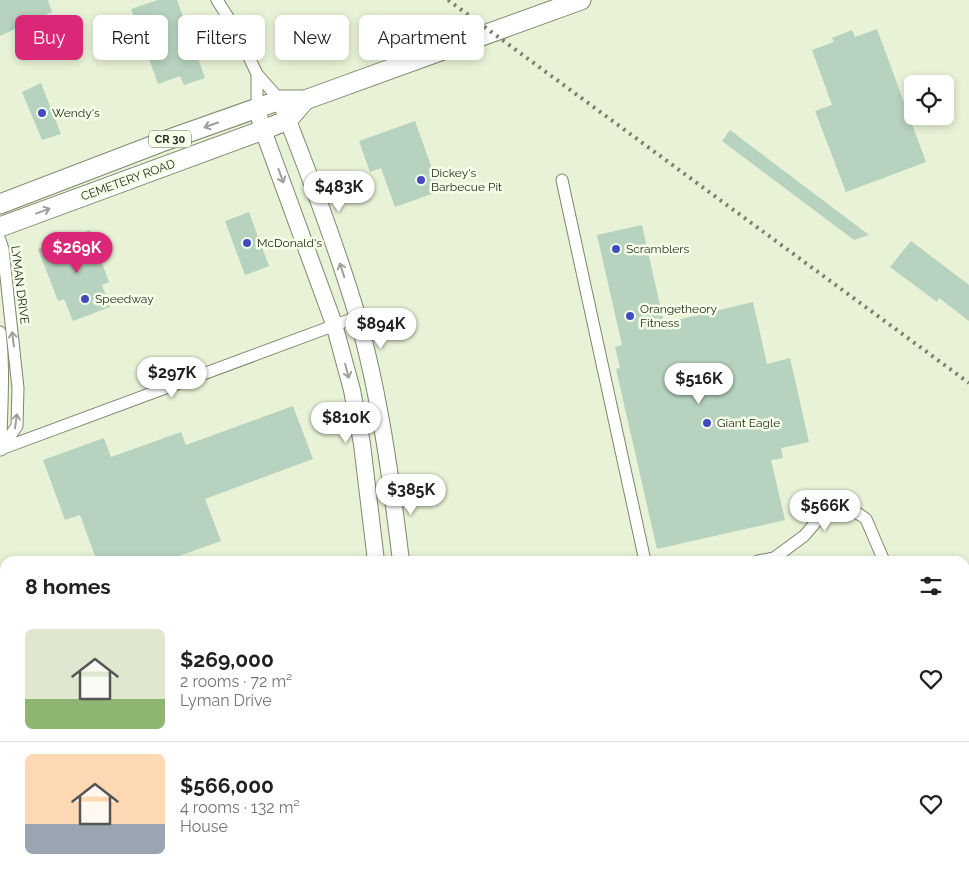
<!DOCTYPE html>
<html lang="en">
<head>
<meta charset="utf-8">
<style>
	body { margin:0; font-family:Raleway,sans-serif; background:#f6f6f6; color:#202124; height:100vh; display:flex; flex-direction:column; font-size:19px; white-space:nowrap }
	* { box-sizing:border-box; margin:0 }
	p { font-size:16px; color:#757577 }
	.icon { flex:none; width:28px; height:28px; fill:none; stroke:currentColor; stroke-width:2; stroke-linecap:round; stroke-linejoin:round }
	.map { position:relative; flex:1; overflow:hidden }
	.sheet { position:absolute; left:0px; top:556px; width:970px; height:321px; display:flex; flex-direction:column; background:#fff; border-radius:15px 15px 0 0; box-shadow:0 2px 8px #0003 }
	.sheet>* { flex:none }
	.guide { position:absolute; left:15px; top:15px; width:500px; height:45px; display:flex; gap:10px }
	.controls { position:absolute; left:904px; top:75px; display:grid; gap:10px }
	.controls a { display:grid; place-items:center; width:50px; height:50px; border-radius:8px; background:#fff; box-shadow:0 2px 8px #0003; font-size:25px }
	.price { position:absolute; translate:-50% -42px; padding:0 11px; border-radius:18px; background:#fff; color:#222; font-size:16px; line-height:32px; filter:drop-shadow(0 1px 2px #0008) }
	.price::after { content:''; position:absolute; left:50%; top:30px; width:15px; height:11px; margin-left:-8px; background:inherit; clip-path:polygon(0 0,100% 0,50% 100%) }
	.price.selected { background:#db2777; color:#fff }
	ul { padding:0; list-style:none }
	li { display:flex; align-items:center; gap:15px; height:125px; padding:0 25px }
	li+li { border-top:1px solid #e0e0e0 }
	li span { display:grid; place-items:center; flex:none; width:140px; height:100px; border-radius:8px; color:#555 }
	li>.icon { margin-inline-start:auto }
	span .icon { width:60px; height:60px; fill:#fffc; stroke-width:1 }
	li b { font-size:21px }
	h2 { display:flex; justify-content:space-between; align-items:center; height:60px; padding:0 25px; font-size:21px }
	.tag { padding:0 18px; border-radius:8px; background:#fff; box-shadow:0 2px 8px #0003; font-size:18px; line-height:45px }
	.tag.selected { background:#db2777; color:#fff }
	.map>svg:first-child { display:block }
	.building { fill:#b7d2be }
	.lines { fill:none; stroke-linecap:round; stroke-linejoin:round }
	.minor-casing { stroke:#7e876e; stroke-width:13 }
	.secondary-casing { stroke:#7e876e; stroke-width:18 }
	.primary-casing { stroke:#7e876e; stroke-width:21 }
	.minor { stroke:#fff; stroke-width:11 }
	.secondary { stroke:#fff; stroke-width:16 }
	.primary { stroke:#fff; stroke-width:19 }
	.rail { stroke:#79806e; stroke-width:4; stroke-dasharray:2.5 5; stroke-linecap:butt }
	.oneway { stroke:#9fa09c }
	.poi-dot { fill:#414bbf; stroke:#f6ffe8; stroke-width:2 }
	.labels { text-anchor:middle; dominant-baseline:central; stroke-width:5; stroke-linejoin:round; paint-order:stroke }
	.shield { fill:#f6ffe8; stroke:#666c5e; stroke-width:1 }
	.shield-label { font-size:11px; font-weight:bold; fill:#292d23 }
	.poi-label { font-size:12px; fill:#292d23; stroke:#f6ffe8; text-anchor:start }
	.street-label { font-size:12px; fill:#292d23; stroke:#f6ffe8 }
</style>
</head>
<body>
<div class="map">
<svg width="969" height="877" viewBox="0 0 969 877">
	<rect width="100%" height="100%" fill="#e8f2d6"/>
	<g class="building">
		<polygon points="0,0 48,0 52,12 0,36"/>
		<polygon points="158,0 177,0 205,78 184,85 180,76 158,84 131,9"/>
		<polygon points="877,29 926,162 846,192 815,111 832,105 812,50 834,42 832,38 852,30 855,37"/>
		<polygon points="41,83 61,134 42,140 22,92"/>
		<polygon points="415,121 440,191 395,207 381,168 370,172 359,141"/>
		<polygon points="730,130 857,226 869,235 854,240 722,141"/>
		<polygon points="249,212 269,266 245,275 225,221"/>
		<polygon points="642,225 664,323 753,302 767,364 790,358 809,442 781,448 783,458 771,460 785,520 657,549 616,369 620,368 615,347 622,345 597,235"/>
		<polygon points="90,230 109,282 102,285 110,307 73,321 64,299 58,301 38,249"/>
		<polygon points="911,241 969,285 969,321 939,298 937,302 890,267"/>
		<polygon points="293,406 313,459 205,499 221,541 165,561 97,561 80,515 65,520 43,460 104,438 111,457 181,432 186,445"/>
	</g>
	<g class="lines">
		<defs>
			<g id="minor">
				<polyline points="217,0 236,30 257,74 280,100"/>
				<polyline points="257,74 257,109"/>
				<polyline points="562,180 645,561"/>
				<polyline points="0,240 3,249 18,388 17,426 1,449"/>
				<path d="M0,332C5,371 1,410 1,450"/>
				<polyline points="1,449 357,317"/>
				<polyline points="758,561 774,558 804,536 823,514 847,506 866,519 884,561"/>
				<polyline points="965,619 969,617"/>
				<polyline points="965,730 969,739"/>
				<polyline points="859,872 861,877"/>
				<polyline points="616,877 626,872"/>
			</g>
			<g id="secondary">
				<path d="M283,108C310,176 336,245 357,315C380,395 391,479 401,561"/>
				<polyline points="257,109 263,130 334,324 352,390 362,444 376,561"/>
				<polyline points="449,872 451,877"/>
				<polyline points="422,877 422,872"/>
			</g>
			<g id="primary">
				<polyline points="0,204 167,140 280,100 305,100 581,0"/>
				<polyline points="0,227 263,130 288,120 305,100"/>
			</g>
		</defs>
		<use href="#minor" class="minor-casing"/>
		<use href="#secondary" class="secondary-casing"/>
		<use href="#primary" class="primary-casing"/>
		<use href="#minor" class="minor"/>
		<use href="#secondary" class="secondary"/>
		<use href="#primary" class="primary"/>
		<polyline class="rail" points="448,0 969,383"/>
	</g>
	<defs><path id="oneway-shaft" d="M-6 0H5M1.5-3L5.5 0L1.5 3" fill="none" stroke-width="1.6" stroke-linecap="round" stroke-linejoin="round" transform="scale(1.25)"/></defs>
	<g class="oneway">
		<use href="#oneway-shaft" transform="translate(211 125) rotate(161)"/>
		<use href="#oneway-shaft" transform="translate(281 176) rotate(70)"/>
		<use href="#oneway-shaft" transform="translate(43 211) rotate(-20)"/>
		<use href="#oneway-shaft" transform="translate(342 270) rotate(-108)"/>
		<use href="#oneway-shaft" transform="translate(13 339) rotate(-97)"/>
		<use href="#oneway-shaft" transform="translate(347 371) rotate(75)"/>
		<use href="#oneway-shaft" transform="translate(16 421) rotate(-82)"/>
	</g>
	<g class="poi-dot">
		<circle cx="42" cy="113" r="5"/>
		<circle cx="421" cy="180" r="5"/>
		<circle cx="247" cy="243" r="5"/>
		<circle cx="616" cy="249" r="5"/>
		<circle cx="85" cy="299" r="5"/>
		<circle cx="630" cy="316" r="5"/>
		<circle cx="707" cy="423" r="5"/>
	</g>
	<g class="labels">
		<rect class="shield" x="149" y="130.5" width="42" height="17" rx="4"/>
		<g class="shield-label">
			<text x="170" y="139">CR 30</text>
		</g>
		<g class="poi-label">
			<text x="52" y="113">Wendy's</text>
			<text x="431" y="173">Dickey's<tspan x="431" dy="14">Barbecue Pit</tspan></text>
			<text x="257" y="243">McDonald's</text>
			<text x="626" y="249">Scramblers</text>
			<text x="95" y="299">Speedway</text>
			<text x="640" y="309">Orangetheory<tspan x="640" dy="14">Fitness</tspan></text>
			<text x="717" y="423">Giant Eagle</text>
		</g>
		<g class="street-label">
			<text transform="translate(128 180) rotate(-20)">CEMETERY ROAD</text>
			<text transform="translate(20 285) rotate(83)">LYMAN DRIVE</text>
		</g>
	</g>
</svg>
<div class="controls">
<a><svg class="icon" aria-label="locate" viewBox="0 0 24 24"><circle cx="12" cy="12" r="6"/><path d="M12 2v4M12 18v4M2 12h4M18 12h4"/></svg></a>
</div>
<b class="price" style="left:339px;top:213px">$483K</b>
<b class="price selected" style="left:77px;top:274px">$269K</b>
<b class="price" style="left:381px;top:350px">$894K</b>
<b class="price" style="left:172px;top:399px">$297K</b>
<b class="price" style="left:699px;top:405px">$516K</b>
<b class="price" style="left:346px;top:444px">$810K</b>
<b class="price" style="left:411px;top:516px">$385K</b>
<b class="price" style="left:825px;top:532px">$566K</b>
<div class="guide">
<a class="tag selected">Buy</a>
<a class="tag">Rent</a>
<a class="tag">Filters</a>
<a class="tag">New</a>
<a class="tag">Apartment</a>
</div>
<section class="sheet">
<h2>8 homes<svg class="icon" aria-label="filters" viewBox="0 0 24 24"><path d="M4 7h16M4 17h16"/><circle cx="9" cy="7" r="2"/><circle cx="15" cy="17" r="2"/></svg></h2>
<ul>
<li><span style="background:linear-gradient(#dfe7d0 70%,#8fb573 0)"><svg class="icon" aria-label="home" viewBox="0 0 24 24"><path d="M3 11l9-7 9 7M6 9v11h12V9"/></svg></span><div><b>$269,000</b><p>2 rooms · 72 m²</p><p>Lyman Drive</p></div><svg class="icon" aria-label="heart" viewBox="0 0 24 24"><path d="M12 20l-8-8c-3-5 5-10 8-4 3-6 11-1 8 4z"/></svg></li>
<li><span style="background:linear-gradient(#ffd9b3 70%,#9aa5b1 0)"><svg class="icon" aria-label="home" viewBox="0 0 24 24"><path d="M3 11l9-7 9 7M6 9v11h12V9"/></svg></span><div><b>$566,000</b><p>4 rooms · 132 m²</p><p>House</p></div><svg class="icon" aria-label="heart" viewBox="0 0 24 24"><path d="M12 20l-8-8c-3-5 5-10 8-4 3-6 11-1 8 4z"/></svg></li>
</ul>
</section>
</div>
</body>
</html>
